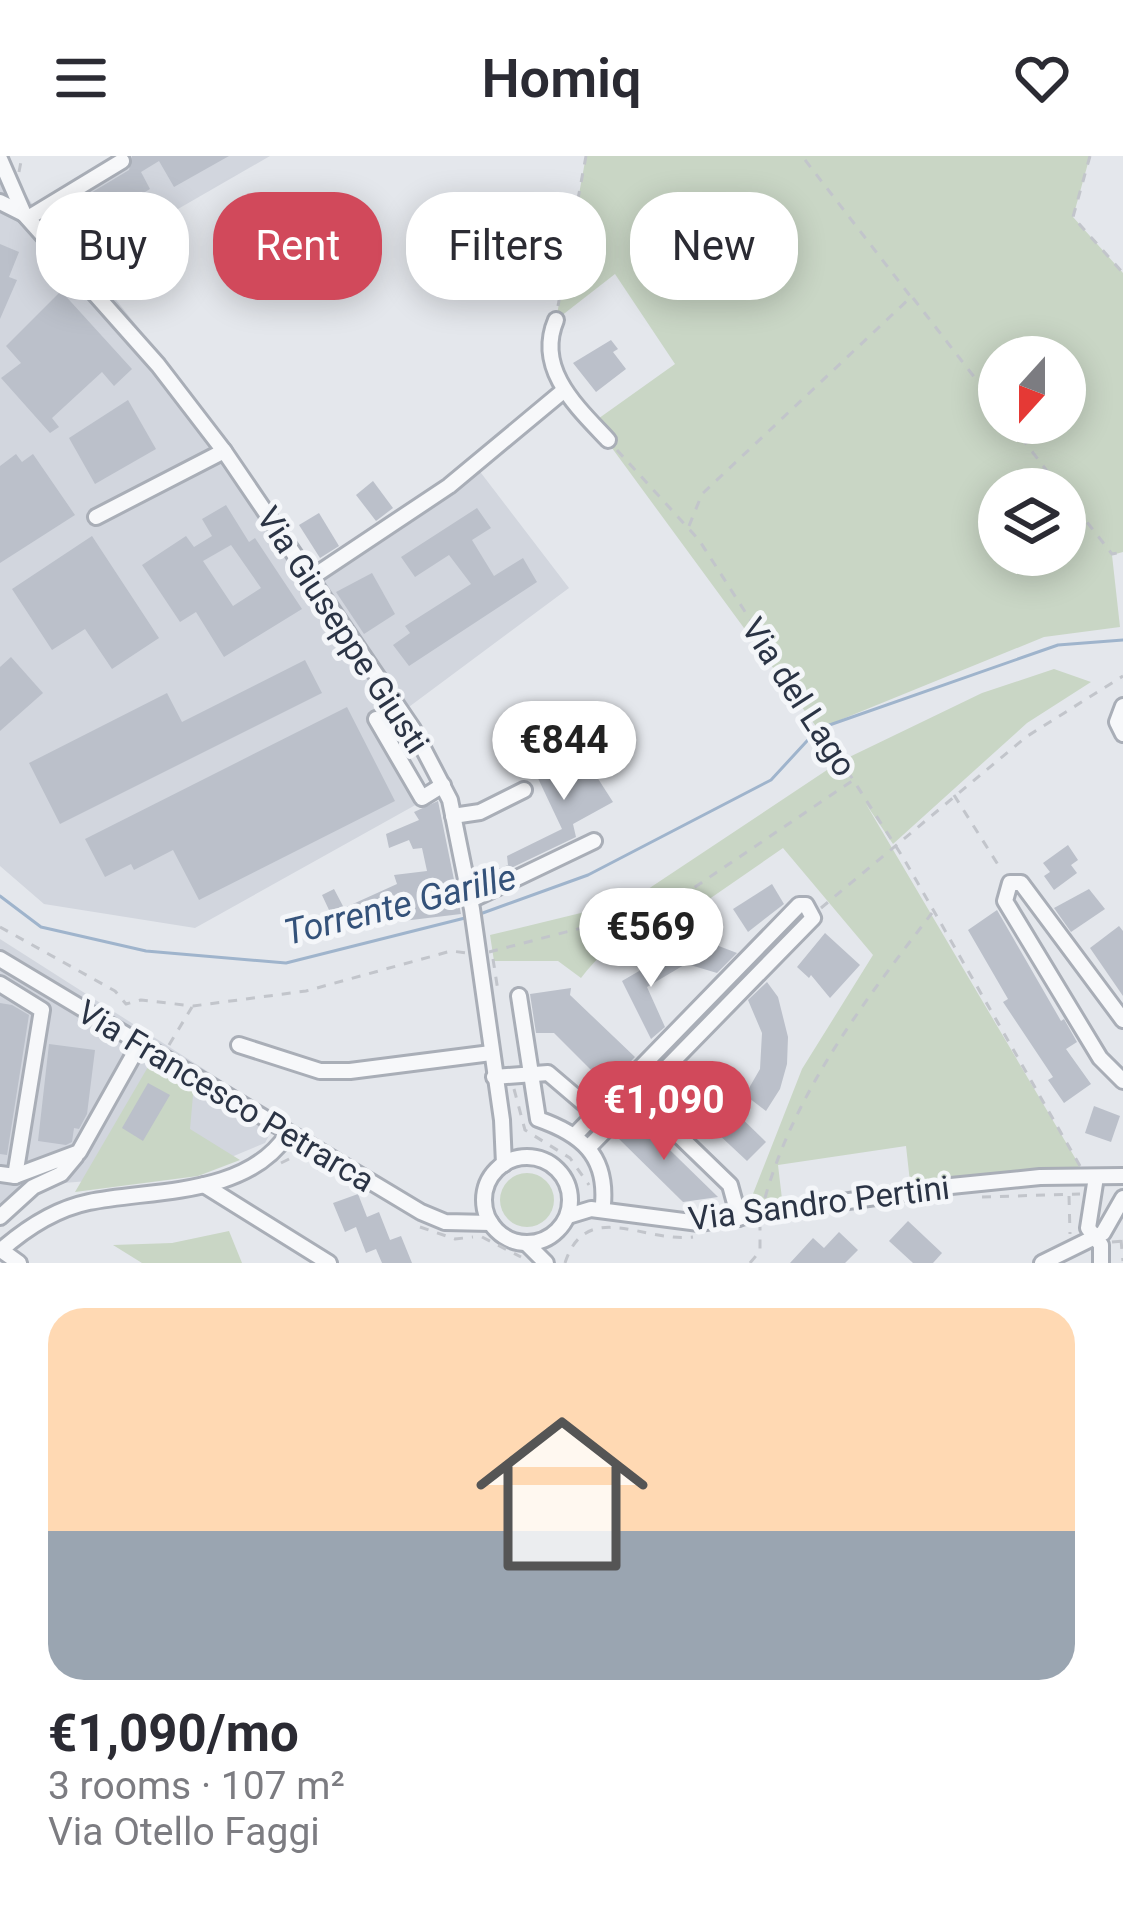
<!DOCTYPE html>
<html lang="en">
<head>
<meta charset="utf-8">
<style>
	body { margin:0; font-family:Roboto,sans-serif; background:#f2f2f3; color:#2b2b33; height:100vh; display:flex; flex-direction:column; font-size:45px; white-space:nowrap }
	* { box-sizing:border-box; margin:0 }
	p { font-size:39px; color:#7c7c81 }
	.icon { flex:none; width:66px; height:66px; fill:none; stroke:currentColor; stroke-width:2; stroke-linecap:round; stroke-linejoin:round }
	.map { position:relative; height:1107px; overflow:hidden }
	.panel { display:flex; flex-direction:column; background:#fff; flex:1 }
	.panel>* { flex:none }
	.guide { position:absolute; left:36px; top:36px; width:1053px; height:108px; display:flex; gap:24px }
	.needle { width:78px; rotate:201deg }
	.fabs { position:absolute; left:978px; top:180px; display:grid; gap:24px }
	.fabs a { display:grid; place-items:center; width:108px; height:108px; border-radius:50%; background:#fff; box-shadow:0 6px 30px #0003; font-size:60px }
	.price { position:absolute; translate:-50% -102px; padding:0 27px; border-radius:42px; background:#fff; color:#222; font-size:39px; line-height:78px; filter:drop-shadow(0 3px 6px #0008) }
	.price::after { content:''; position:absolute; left:50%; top:72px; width:36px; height:27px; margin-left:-18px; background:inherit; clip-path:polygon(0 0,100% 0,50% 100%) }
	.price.current { background:#d1495b; color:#fff }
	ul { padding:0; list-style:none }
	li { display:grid; align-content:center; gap:24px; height:636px; padding:0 48px }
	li+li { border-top:3px solid #e1e1e2 }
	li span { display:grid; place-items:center; height:372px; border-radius:36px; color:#555 }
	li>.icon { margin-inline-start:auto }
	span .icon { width:216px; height:216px; fill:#fffc; stroke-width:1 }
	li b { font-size:51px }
	.pill { padding:0 42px; border-radius:48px; background:#fff; box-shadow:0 6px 30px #0003; font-size:42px; line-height:108px }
	.pill.current { background:#d1495b; color:#fff }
	header { display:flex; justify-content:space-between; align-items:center; height:156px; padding:0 48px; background:#fff; font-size:54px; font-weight:600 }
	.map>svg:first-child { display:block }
	.built { fill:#d2d6de }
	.green { fill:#c9d6c5; fill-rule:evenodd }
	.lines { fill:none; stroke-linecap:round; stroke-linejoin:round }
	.stream { stroke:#9fb4cc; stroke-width:3 }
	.building { fill:#bbc0ca; fill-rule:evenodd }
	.minor-casing { stroke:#a9aeb7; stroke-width:20 }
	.path { stroke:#c2c5cb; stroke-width:3; stroke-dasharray:9 9; stroke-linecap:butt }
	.minor { stroke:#f7f8fa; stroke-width:14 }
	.labels { text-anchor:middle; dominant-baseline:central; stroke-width:10; stroke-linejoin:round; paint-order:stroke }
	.street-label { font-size:33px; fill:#2b3445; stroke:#f4f6f9 }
	.water-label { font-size:36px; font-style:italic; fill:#34527a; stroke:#f4f6f9 }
</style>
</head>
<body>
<header><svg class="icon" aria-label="menu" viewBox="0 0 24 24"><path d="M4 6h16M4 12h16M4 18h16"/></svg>Homiq<svg class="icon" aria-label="heart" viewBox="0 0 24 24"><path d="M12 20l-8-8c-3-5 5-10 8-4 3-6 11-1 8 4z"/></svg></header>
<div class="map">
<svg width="1123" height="1107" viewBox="0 0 1123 1107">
	<rect width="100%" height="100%" fill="#e4e7ec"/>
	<g class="built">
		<polygon points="117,0 270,0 86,106 232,290 316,426 478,313 569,432 390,565 428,642 195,772 44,748 0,710 0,2 33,49"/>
		<polygon points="0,783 279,961 265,987 193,1017 50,1028 0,1066"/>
	</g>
	<g class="green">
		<path d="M586,0H1090L1073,61L1123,117V396L1112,399L1120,471L1044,481L818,573L598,273L595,265L675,208L615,118L556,164ZM999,201H1065V267H999ZM999,333H1065V399H999Z"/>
		<path d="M1054,513L1091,526L1027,567L893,688L866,648L1081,1012L910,1026L906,990L778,1009L782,1043L749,1048L802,913L873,799L783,692L705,746L723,772C651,760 629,763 581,822L558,805H494L490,779L630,745L839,606L982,537Z"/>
		<polygon points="152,904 194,928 190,973 240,1004 198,1020 75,1036"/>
		<circle cx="527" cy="1044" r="27"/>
		<polygon points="229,1075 242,1107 142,1107 113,1089 172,1087"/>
	</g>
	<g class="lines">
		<g class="stream">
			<polyline points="0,740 41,771 146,795 286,807 465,762"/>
			<polyline points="480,758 588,719 771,624 818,573 1058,489 1123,484"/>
		</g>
	</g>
	<g class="building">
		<polygon points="132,0 229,0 174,31 159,5 141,16 150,33 74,79 61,55 129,14"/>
		<polygon points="0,88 19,96 9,121 17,124 0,163"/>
		<polygon points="61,135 132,213 114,230 102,216 52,262 59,271 50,277 1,222 21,207 6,190"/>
		<polygon points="611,184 618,193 613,196 626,213 596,236 573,207"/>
		<polygon points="128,244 156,293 95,328 69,282"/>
		<polygon points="16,298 22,306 33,298 75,359 0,407 0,310"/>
		<polygon points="373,325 393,352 376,365 356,339"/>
		<path d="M226,349L249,386L255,382L302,453L224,501L196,456L180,466L142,409L186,380L194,391L212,380L202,363ZM231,389L261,432L233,450L203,405Z"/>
		<polygon points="477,352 491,372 472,384 494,420 523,402 537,426 409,510 393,489 410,477 405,470 471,428 449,399 415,421 401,401"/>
		<polygon points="319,357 339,390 320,402 299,369"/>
		<polygon points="92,380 159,482 112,513 85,473 52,494 12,433"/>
		<polygon points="372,417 395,458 364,478 336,436"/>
		<polygon points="11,501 43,537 0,575 0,511"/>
		<polygon points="305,504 322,537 60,668 29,607 167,537 182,566"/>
		<polygon points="347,551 395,645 199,744 173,694 134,714 131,708 105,721 85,683"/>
		<polygon points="579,593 613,646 573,668 576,681 488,723 486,718 508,709 507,700 562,673 535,616"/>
		<polygon points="438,645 461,758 403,765 398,741 336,769 322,739 334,733 344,752 397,728 394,719 427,715 422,692 413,693 409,684 389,692 386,678 419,664 414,656"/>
		<polygon points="1068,689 1078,704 1071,709 1077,717 1054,734 1044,720 1050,716 1043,707"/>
		<polygon points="772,728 784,748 748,776 733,753"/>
		<polygon points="1089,733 1105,753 1071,776 1054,752"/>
		<polygon points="997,754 1061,865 1064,863 1077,886 1066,893 1091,928 1064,947 1048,924 1053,921 1003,846 1008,843 968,774"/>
		<polygon points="1119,770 1123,775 1123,840 1090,792"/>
		<polygon points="825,777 860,809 830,842 811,819 809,822 797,811"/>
		<polygon points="689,783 711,787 737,797 717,817 687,808"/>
		<polygon points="675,794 684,809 647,831 665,871 651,883 622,825"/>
		<polygon points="767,826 778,841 788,881 787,908 780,933 766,955 745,939 760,913 762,877 748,844"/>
		<polygon points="571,832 570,839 635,901 607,930 554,877 536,877 530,838"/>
		<polygon points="0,847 12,849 29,859 7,999 0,998"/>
		<polygon points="49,888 95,894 87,958 79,973 74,972 72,986 66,989 38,985"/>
		<polygon points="688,910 766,986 747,1005 668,931"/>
		<polygon points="148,927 170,939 143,985 122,972"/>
		<polygon points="1094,950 1120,960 1111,986 1085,977"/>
		<polygon points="635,960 718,1041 683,1046 616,980"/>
		<polygon points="358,1038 367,1061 379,1056 390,1084 401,1080 412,1107 382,1107 376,1093 366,1097 356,1071 345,1076 333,1047"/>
		<polygon points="908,1065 942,1097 933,1107 913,1107 889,1085"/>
		<polygon points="839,1076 858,1094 845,1107 790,1107 813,1082 824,1092"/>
	</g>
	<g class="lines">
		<defs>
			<g id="minor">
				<polyline points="0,3 24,58 158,209 224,295 413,573 450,644 472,753 502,964 504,1008"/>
				<polyline points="0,46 24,58"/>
				<polyline points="28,62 122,5"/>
				<path d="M556,164C535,213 577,251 608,284"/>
				<polyline points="96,361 224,295"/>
				<polyline points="311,422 449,330 562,236"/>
				<polyline points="1123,550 1117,566 1123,578"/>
				<polyline points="376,563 422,642 443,629"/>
				<polyline points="453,660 480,656 524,634"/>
				<polyline points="471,744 594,685"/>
				<polyline points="0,803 421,1056 445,1066 491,1067"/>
				<polyline points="0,828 42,854 15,1020"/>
				<path d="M519,840L538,963C581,978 607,999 603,1048"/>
				<polyline points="1123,864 1021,727 1010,727 1005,745 1100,902 1123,925"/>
				<polyline points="239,889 320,915 350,915 491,897"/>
				<polyline points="494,921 548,917 602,963"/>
				<polyline points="639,941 730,1029 739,1062"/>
				<polyline points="575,979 799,749 806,749 813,762 588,992"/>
				<circle cx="527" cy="1044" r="43"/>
				<polyline points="0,1018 15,1020 79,996 139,889"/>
				<polyline points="1096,1021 1088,1072 1101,1089 1101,1107"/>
				<polyline points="204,1029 329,1107"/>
				<polyline points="568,1060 591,1053 699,1067 951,1030 1040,1021 1123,1020"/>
				<polyline points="0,1061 33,1031 61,1018 76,1000"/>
				<polyline points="526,1087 546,1107"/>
				<polyline points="1,1094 19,1107"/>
				<path d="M0,1095C26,1072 55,1053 89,1046C152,1033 245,1041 287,979"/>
				<polyline points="1042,1107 1103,1077 1123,1042"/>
			</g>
		</defs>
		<use href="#minor" class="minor-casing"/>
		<g class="path">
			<polyline points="1090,0 1073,61 1123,117"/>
			<polyline points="19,16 22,0"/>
			<polyline points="913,142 999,253"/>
			<polyline points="558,150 586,0"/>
			<polyline points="1010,267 1061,333"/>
			<polyline points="617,294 699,384 904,703 1080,1010"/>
			<polyline points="1065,338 1112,398 1123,396"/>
			<polyline points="689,370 702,338 911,141 802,0"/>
			<polyline points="954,639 1002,715"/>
			<polyline points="821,752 1026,581 1123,520"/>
			<polyline points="0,771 115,835 126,848 141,844 193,850 306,835 451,795 467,797"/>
			<polyline points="489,796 589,770 692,733 852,625"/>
			<polyline points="493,803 498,835"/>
			<polyline points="169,889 192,851"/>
			<polyline points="514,933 525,974 570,1002 589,1029"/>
			<polyline points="281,1007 299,998"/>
			<polyline points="1069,1040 1070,1078"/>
			<polyline points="982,1041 1080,1038"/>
			<path d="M765,1042C795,935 865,844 932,757"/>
			<polyline points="420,1071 455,1083 473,1081"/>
			<polyline points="482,1081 521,1101"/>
			<polyline points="1121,1084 1123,1105"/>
			<polyline points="1112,1086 1123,1085"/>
			<path d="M565,1107C586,1042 644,1087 693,1081"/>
			<polyline points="750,1107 760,1095 760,1071"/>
		</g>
		<use href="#minor" class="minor"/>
	</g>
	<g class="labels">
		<g class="street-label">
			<text transform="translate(343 474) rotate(57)">Via Giuseppe Giusti</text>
			<text transform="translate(799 541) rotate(57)">Via del Lago</text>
			<text transform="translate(226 940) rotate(31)">Via Francesco Petrarca</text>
			<text transform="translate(819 1047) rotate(-7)">Via Sandro Pertini</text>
		</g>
		<g class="water-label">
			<text transform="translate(400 749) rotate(-14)">Torrente Garille</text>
		</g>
	</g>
</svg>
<div class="fabs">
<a><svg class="needle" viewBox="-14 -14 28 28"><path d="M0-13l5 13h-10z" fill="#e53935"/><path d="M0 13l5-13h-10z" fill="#7c7c81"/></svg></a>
<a><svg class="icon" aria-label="layers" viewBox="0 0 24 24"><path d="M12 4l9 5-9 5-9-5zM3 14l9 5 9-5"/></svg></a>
</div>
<b class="price" style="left:564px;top:647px">€844</b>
<b class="price" style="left:651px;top:834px">€569</b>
<b class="price current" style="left:664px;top:1007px">€1,090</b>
<div class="guide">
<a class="pill">Buy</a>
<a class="pill current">Rent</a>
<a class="pill">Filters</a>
<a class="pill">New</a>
</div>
</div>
<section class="panel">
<ul>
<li><span style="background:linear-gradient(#ffd9b3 60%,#9aa5b1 0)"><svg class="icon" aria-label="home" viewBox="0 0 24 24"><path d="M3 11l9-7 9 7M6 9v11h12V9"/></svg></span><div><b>€1,090/mo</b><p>3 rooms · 107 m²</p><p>Via Otello Faggi</p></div></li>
</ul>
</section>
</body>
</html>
